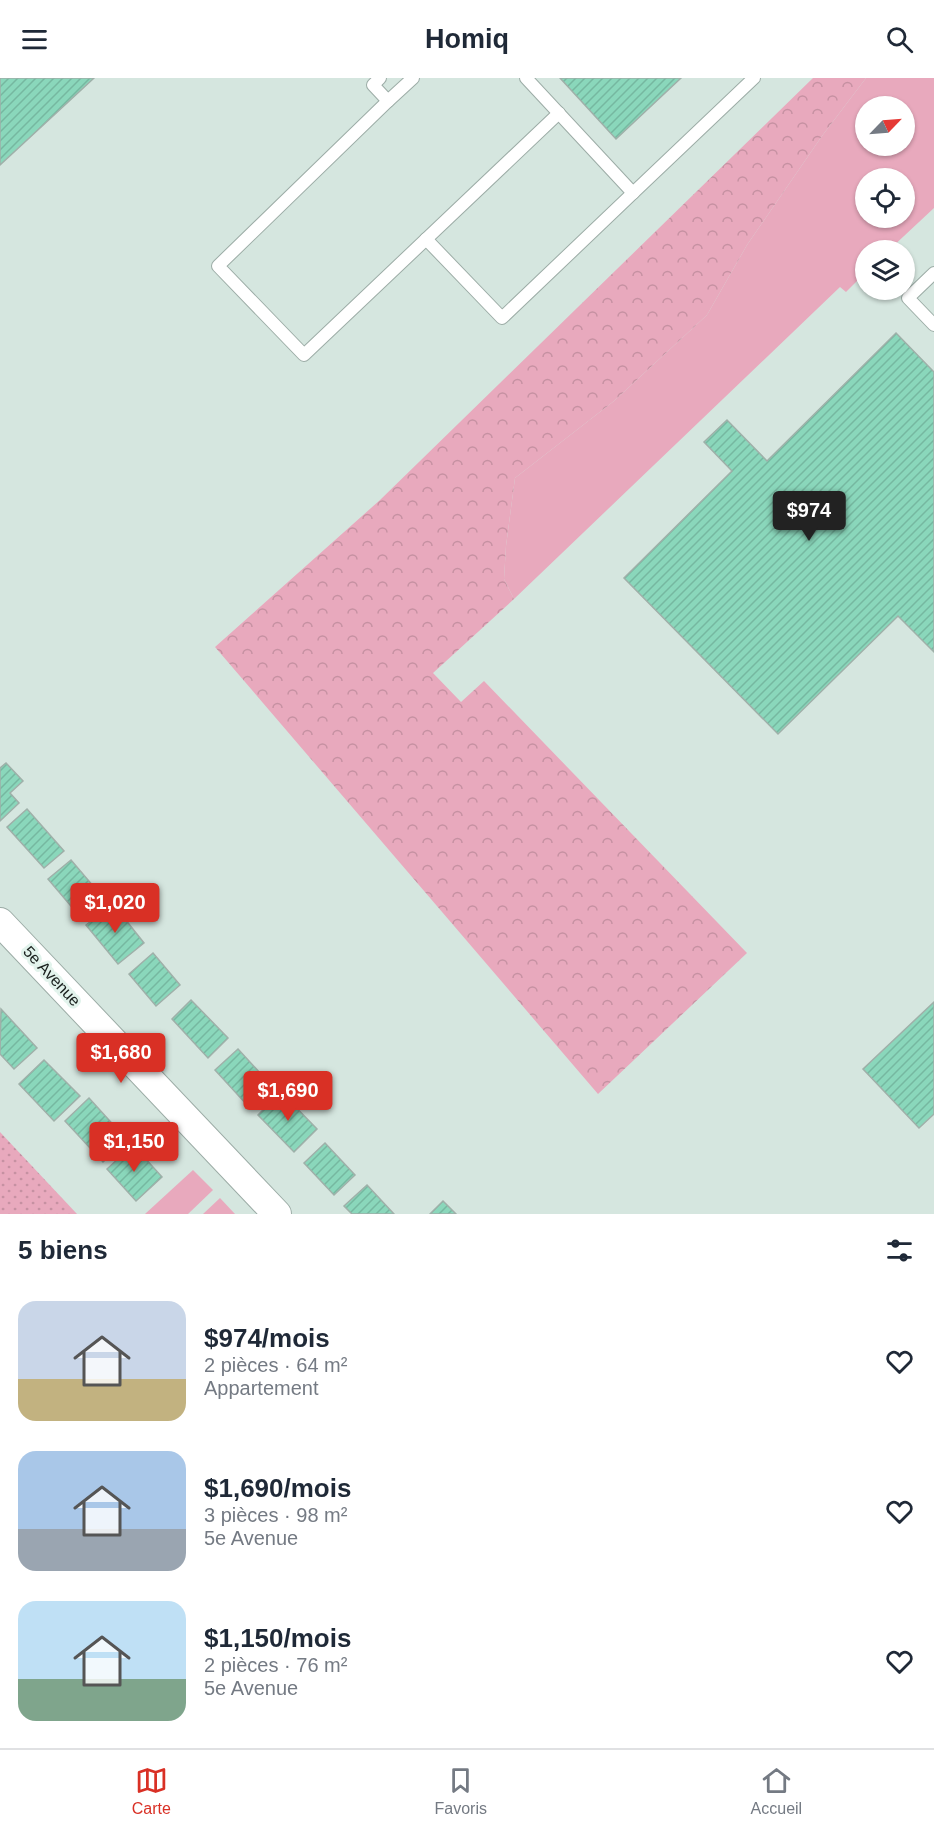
<!DOCTYPE html>
<html lang="fr">
<head>
<meta charset="utf-8">
<style>
	body { margin:0; font-family:Arial,sans-serif; background:#f6f6f7; color:#1f2937; height:100vh; display:flex; flex-direction:column; font-size:22px; white-space:nowrap }
	* { box-sizing:border-box; margin:0 }
	p { font-size:20px; color:#747a83 }
	.icon { flex:none; width:33px; height:33px; fill:none; stroke:currentColor; stroke-width:2; stroke-linecap:round; stroke-linejoin:round }
	.map { position:relative; height:1136px; overflow:hidden }
	.details { display:flex; flex-direction:column; background:#fff; flex:1 }
	.details>* { flex:none }
	.needle { width:39px; rotate:65deg }
	.buttons { position:absolute; left:855px; top:18px; display:grid; gap:12px }
	.buttons a { display:grid; place-items:center; width:60px; height:60px; border-radius:50%; background:#fff; box-shadow:0 2px 4px #0004; font-size:30px }
	.price { position:absolute; translate:-50% -51px; padding:0 14px; border-radius:6px; background:#d93025; color:#fff; font-size:20px; line-height:39px; filter:drop-shadow(0 2px 3px #0008) }
	.price::after { content:''; position:absolute; left:50%; top:36px; width:18px; height:14px; margin-left:-9px; background:inherit; clip-path:polygon(0 0,100% 0,50% 100%) }
	.price.current { background:#222; color:#fff }
	ul { padding:0; list-style:none }
	li { display:flex; align-items:center; gap:18px; height:150px; padding:0 18px }
	li span { display:grid; place-items:center; flex:none; width:168px; height:120px; border-radius:18px; color:#555 }
	li>.icon { margin-inline-start:auto }
	span .icon { width:72px; height:72px; fill:#fffc; stroke-width:1 }
	li b { font-size:26px }
	h2 { display:flex; justify-content:space-between; align-items:center; height:72px; padding:0 18px; font-size:26px }
	header { display:flex; justify-content:space-between; align-items:center; height:78px; padding:0 18px; background:#fff; font-size:27px; font-weight:600 }
	.dock { display:flex; justify-content:space-around; align-items:center; height:84px; border-top:2px solid #e0e1e3; background:#fff; font-size:16px; color:#747a83 }
	.dock a { display:grid; justify-items:center; gap:3px }
	.dock .current { color:#d93025 }
	.map>svg:first-child { display:block }
	.green { fill:#e8a9bd; fill-rule:evenodd }
	.forest { fill:url(#forest-crowns) }
	.park { fill:url(#park-dots) }
	.building { fill:url(#building-hatch); stroke:#9fb0a9; stroke-width:1.5 }
	.lines { fill:none; stroke-linecap:round; stroke-linejoin:round }
	.service-casing { stroke:#9caca6; stroke-width:14 }
	.tertiary-casing { stroke:#9caca6; stroke-width:30 }
	.service { stroke:#fff; stroke-width:12 }
	.tertiary { stroke:#fff; stroke-width:28 }
	.labels { text-anchor:middle; dominant-baseline:central; stroke-width:6; stroke-linejoin:round; paint-order:stroke }
	.street-label { font-size:16px; fill:#191f1d; stroke:#e2f3ec }
</style>
</head>
<body>
<header><svg class="icon" aria-label="menu" viewBox="0 0 24 24"><path d="M4 6h16M4 12h16M4 18h16"/></svg>Homiq<svg class="icon" aria-label="search" viewBox="0 0 24 24"><circle cx="10" cy="10" r="6"/><path d="M15 15l6 6"/></svg></header>
<div class="map">
<svg width="934" height="1136" viewBox="0 0 934 1136">
	<defs>
		<pattern id="forest-crowns" width="20" height="18" patternUnits="userSpaceOnUse" patternTransform="scale(1.5)"><rect width="20" height="18" fill="#e8a9bd"/><path d="M2 6a3 3 0 1 1 6 0M12 15a3 3 0 1 1 6 0" fill="none" stroke="#c691a2"/></pattern>
		<pattern id="park-dots" width="8" height="8" patternUnits="userSpaceOnUse" patternTransform="scale(1.5)"><rect width="8" height="8" fill="#e8a9bd"/><path d="M2 2h.1M6 6h.1" fill="none" stroke="#c691a2" stroke-width="1.8" stroke-linecap="round"/></pattern>
		<pattern id="building-hatch" width="6" height="6" patternUnits="userSpaceOnUse" patternTransform="scale(1.5)"><rect width="6" height="6" fill="#8ad7bb"/><path d="M-1 1l2-2M0 6l6-6M5 7l2-2" fill="none" stroke="#76b8a0"/></pattern>
	</defs>
	<rect width="100%" height="100%" fill="#d5e6df"/>
	<g class="green">
		<path d="M866,0H934V130L889,172H866L865,195L846,214L840,209L514,521L504,501L506,468L515,400L614,323L707,237L747,167L822,58ZM866,28H904V68H866ZM866,100H904V140H866Z"/>
		<polygon points="193,1092 213,1112 188,1136 145,1136"/>
		<polygon points="220,1120 235,1136 203,1136"/>
	</g>
	<polygon class="forest" points="813,0 866,0 822,58 747,167 707,237 614,323 515,400 506,468 504,501 514,521 433,595 461,624 484,603 747,875 598,1016 215,569 380,422"/>
	<polygon class="park" points="0,1054 77,1136 0,1136"/>
	<g class="building">
		<polygon points="0,0 94,0 0,87"/>
		<polygon points="560,0 681,0 616,61"/>
		<polygon points="896,255 934,294 934,574 898,538 778,656 624,500 732,393 704,364 727,342 767,383"/>
		<polygon points="6,685 23,703 10,715 19,725 0,743 0,690"/>
		<polygon points="27,731 64,773 44,790 7,749"/>
		<polygon points="71,782 99,815 76,834 48,801"/>
		<polygon points="113,826 144,865 118,886 86,847"/>
		<polygon points="153,875 180,907 156,928 129,896"/>
		<polygon points="191,922 228,960 208,980 172,941"/>
		<polygon points="934,924 934,1036 919,1050 863,991"/>
		<polygon points="1,931 37,970 14,991 0,976"/>
		<polygon points="238,971 271,1007 248,1028 215,992"/>
		<polygon points="44,982 80,1018 54,1043 19,1006"/>
		<polygon points="281,1014 317,1051 294,1074 258,1037"/>
		<polygon points="89,1020 127,1062 103,1084 65,1043"/>
		<polygon points="325,1065 355,1097 334,1117 304,1085"/>
		<polygon points="133,1067 162,1099 136,1123 107,1091"/>
		<polygon points="367,1107 394,1136 352,1136 344,1128"/>
		<polygon points="443,1123 456,1136 430,1136"/>
	</g>
	<g class="lines">
		<defs>
			<g id="service">
				<polyline points="380,0 373,7 388,23 413,0"/>
				<polyline points="526,0 633,115 754,0"/>
				<polyline points="388,23 218,188 304,277 559,35"/>
				<polyline points="426,161 502,240 633,115"/>
				<polyline points="934,195 908,220 934,247"/>
			</g>
			<polyline id="tertiary" points="0,844 277,1136"/>
		</defs>
		<use href="#service" class="service-casing"/>
		<use href="#tertiary" class="tertiary-casing"/>
		<use href="#service" class="service"/>
		<use href="#tertiary" class="tertiary"/>
	</g>
	<g class="labels">
		<g class="street-label">
			<text transform="translate(52 898) rotate(47)">5e Avenue</text>
		</g>
	</g>
</svg>
<div class="buttons">
<a><svg class="needle" viewBox="-14 -14 28 28"><path d="M0-13l5 13h-10z" fill="#e53935"/><path d="M0 13l5-13h-10z" fill="#747a83"/></svg></a>
<a><svg class="icon" aria-label="locate" viewBox="0 0 24 24"><circle cx="12" cy="12" r="6"/><path d="M12 2v4M12 18v4M2 12h4M18 12h4"/></svg></a>
<a><svg class="icon" aria-label="layers" viewBox="0 0 24 24"><path d="M12 4l9 5-9 5-9-5zM3 14l9 5 9-5"/></svg></a>
</div>
<b class="price current" style="left:809px;top:464px">$974</b>
<b class="price" style="left:115px;top:856px">$1,020</b>
<b class="price" style="left:121px;top:1006px">$1,680</b>
<b class="price" style="left:288px;top:1044px">$1,690</b>
<b class="price" style="left:134px;top:1095px">$1,150</b>
</div>
<section class="details">
<h2>5 biens<svg class="icon" aria-label="filters" viewBox="0 0 24 24"><path d="M4 7h16M4 17h16"/><circle cx="9" cy="7" r="2"/><circle cx="15" cy="17" r="2"/></svg></h2>
<ul>
<li><span style="background:linear-gradient(#c9d6e8 65%,#c2b280 0)"><svg class="icon" aria-label="home" viewBox="0 0 24 24"><path d="M3 11l9-7 9 7M6 9v11h12V9"/></svg></span><div><b>$974/mois</b><p>2 pièces · 64 m²</p><p>Appartement</p></div><svg class="icon" aria-label="heart" viewBox="0 0 24 24"><path d="M12 20l-8-8c-3-5 5-10 8-4 3-6 11-1 8 4z"/></svg></li>
<li><span style="background:linear-gradient(#a9c7e8 65%,#9aa5b1 0)"><svg class="icon" aria-label="home" viewBox="0 0 24 24"><path d="M3 11l9-7 9 7M6 9v11h12V9"/></svg></span><div><b>$1,690/mois</b><p>3 pièces · 98 m²</p><p>5e Avenue</p></div><svg class="icon" aria-label="heart" viewBox="0 0 24 24"><path d="M12 20l-8-8c-3-5 5-10 8-4 3-6 11-1 8 4z"/></svg></li>
<li><span style="background:linear-gradient(#bfe0f5 65%,#7fa58c 0)"><svg class="icon" aria-label="home" viewBox="0 0 24 24"><path d="M3 11l9-7 9 7M6 9v11h12V9"/></svg></span><div><b>$1,150/mois</b><p>2 pièces · 76 m²</p><p>5e Avenue</p></div><svg class="icon" aria-label="heart" viewBox="0 0 24 24"><path d="M12 20l-8-8c-3-5 5-10 8-4 3-6 11-1 8 4z"/></svg></li>
</ul>
</section>
<nav class="dock">
<a class="current"><svg class="icon" aria-label="map" viewBox="0 0 24 24"><path d="M3 6l6-2 6 2 6-2v14l-6 2-6-2-6 2zM9 4v14M15 6v14"/></svg>Carte</a>
<a><svg class="icon" aria-label="saved" viewBox="0 0 24 24"><path d="M7 4h10v16l-5-4-5 4z"/></svg>Favoris</a>
<a><svg class="icon" aria-label="home" viewBox="0 0 24 24"><path d="M3 11l9-7 9 7M6 9v11h12V9"/></svg>Accueil</a>
</nav>
</body>
</html>
